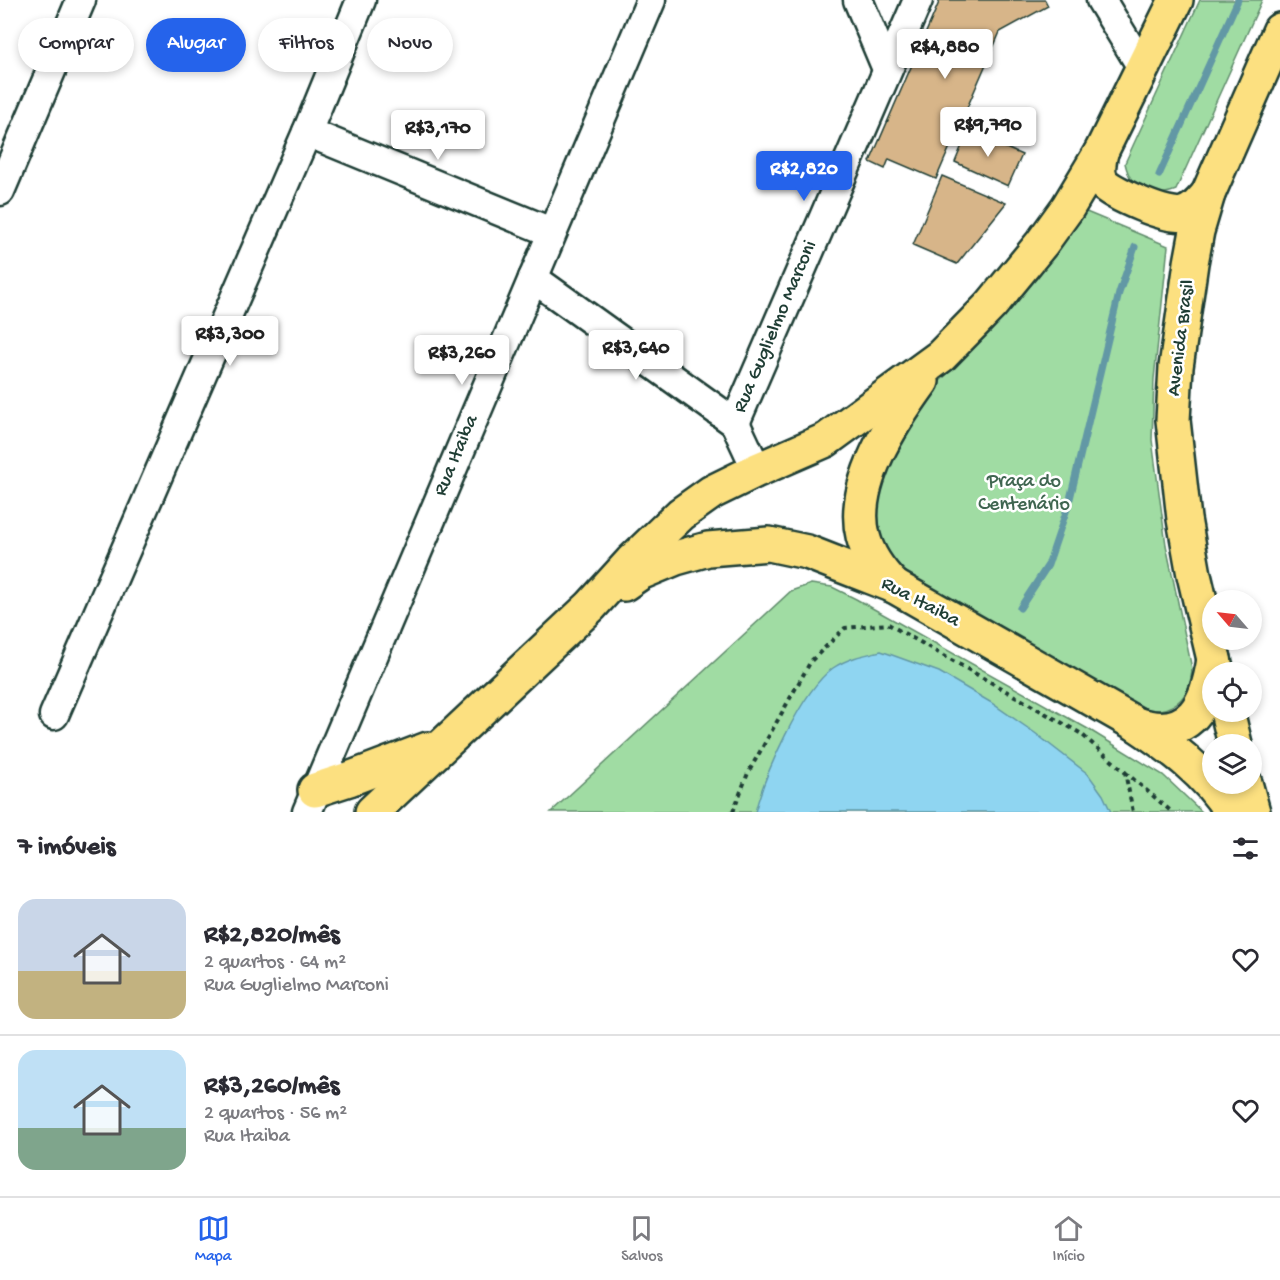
<!DOCTYPE html>
<html lang="pt">
<head>
<meta charset="utf-8">
<style>
	body { margin:0; font-family:"Gochi Hand",sans-serif; background:#f2f2f3; color:#2b2b33; height:100vh; display:flex; flex-direction:column; font-size:22px; white-space:nowrap }
	* { box-sizing:border-box; margin:0 }
	p { font-size:20px; color:#7c7c81 }
	.icon { flex:none; width:33px; height:33px; fill:none; stroke:currentColor; stroke-width:2; stroke-linecap:round; stroke-linejoin:round }
	.map { position:relative; height:812px; overflow:hidden }
	.details { display:flex; flex-direction:column; background:#fff; flex:1 }
	.details>* { flex:none }
	.top-card { position:absolute; left:18px; top:18px; width:600px; height:54px; display:flex; gap:12px }
	.needle { width:39px; rotate:298deg }
	.buttons { position:absolute; left:1202px; top:590px; display:grid; gap:12px }
	.buttons a { display:grid; place-items:center; width:60px; height:60px; border-radius:50%; background:#fff; box-shadow:0 3px 9px #0003; font-size:30px }
	.price { position:absolute; translate:-50% -51px; padding:0 14px; border-radius:6px; background:#fff; color:#222; font-size:20px; line-height:39px; filter:drop-shadow(0 2px 3px #0008) }
	.price::after { content:''; position:absolute; left:50%; top:36px; width:18px; height:14px; margin-left:-9px; background:inherit; clip-path:polygon(0 0,100% 0,50% 100%) }
	.price.current { background:#2563eb; color:#fff }
	ul { padding:0; list-style:none }
	li { display:flex; align-items:center; gap:18px; height:150px; padding:0 18px }
	li+li { border-top:2px solid #e1e1e2 }
	li span { display:grid; place-items:center; flex:none; width:168px; height:120px; border-radius:18px; color:#555 }
	li>.icon { margin-inline-start:auto }
	span .icon { width:72px; height:72px; fill:#fffc; stroke-width:1 }
	li b { font-size:26px }
	h2 { display:flex; justify-content:space-between; align-items:center; height:72px; padding:0 18px; font-size:26px }
	.tag { padding:0 21px; border-radius:27px; background:#fff; box-shadow:0 3px 9px #0003; font-size:21px; line-height:54px }
	.tag.current { background:#2563eb; color:#fff }
	.tabs { display:flex; justify-content:space-around; align-items:center; height:84px; border-top:2px solid #e1e1e2; background:#fff; font-size:16px; color:#7c7c81 }
	.tabs a { display:grid; justify-items:center; gap:3px }
	.tabs .current { color:#2563eb }
	.map>svg:first-child { display:block }
	.green { fill:#a0dca3; stroke:#608c6c; stroke-width:1.5 }
	.water { fill:#8fd5f1; stroke:#6298a5; stroke-width:1.5 }
	.lines { fill:none; stroke-linecap:round; stroke-linejoin:round }
	.stream { stroke:#6298a5; stroke-width:7 }
	.building { fill:#d7b589; stroke:#1f3d34; stroke-width:1.5 }
	.minor-casing { stroke:#1f3d34; stroke-width:33 }
	.major-casing { stroke:#1f3d34; stroke-width:38 }
	.path { stroke:#1f3d34; stroke-width:4; stroke-dasharray:4.5 4.5; stroke-linecap:butt }
	.minor { stroke:#fff; stroke-width:28 }
	.major { stroke:#fce080; stroke-width:33 }
	.labels { text-anchor:middle; dominant-baseline:central; stroke-width:5; stroke-linejoin:round; paint-order:stroke }
	.street-label { font-size:20px; fill:#1f3d34; stroke:#fff }
	.park-label { font-size:20px; fill:#3f6550; stroke:#fff }
</style>
</head>
<body>
<div class="map">
<svg width="1280" height="812" viewBox="0 0 1280 812">
	<rect width="100%" height="100%" fill="#fff"/>
	<filter id="ink" filterUnits="userSpaceOnUse"><feTurbulence type="fractalNoise" baseFrequency=".0167" numOctaves="2"/><feDisplacementMap in="SourceGraphic" scale="12" xChannelSelector="R" yChannelSelector="G"/><feConvolveMatrix kernelMatrix="1 2 1 2 8 2 1 2 1" color-interpolation-filters="sRGB"/></filter>
	<g filter="url(#ink)">
		<g class="green">
			<path d="M1200,0H1262L1176,190C1150,200 1131,190 1125,163Z"/>
			<path d="M1084,211L1168,246L1154,379L1152,440L1166,545L1192,669C1190,700 1172,714 1141,710L892,565L879,540L874,513L877,484L904,428L939,382L991,331L1037,278Z"/>
			<polygon points="811,584 832,587 856,599 1088,729 1163,775 1202,812 551,812 791,591"/>
		</g>
		<path class="water" d="M881,651L939,672L990,702L1035,733L1088,774L1103,795L1111,812H755C765,774 801,691 833,668C848,658 864,655 881,651Z"/>
		<g class="lines">
			<g class="stream">
				<polyline points="1159,175 1238,0"/>
				<polyline points="1020,608 1048,565 1069,503 1119,293 1135,247"/>
			</g>
		</g>
		<g class="building">
			<polygon points="940,0 1045,0 1048,6 1000,32 936,179 889,159 885,169 870,162"/>
			<polygon points="968,131 1022,155 1008,186 955,162"/>
			<polygon points="942,176 1006,203 957,264 913,245"/>
		</g>
		<g class="lines">
			<defs>
				<g id="minor">
					<polyline points="858,0 887,69"/>
					<polyline points="1101,0 1143,69"/>
					<polyline points="307,132 551,232"/>
					<polyline points="0,191 81,0"/>
					<polyline points="533,278 735,423 757,470"/>
					<polyline points="735,423 918,0"/>
					<polyline points="54,715 307,132 361,0"/>
					<polyline points="307,812 651,0"/>
				</g>
				<g id="major">
					<path d="M1101,152C1099,162 1096,174 1103,183C1113,194 1170,219 1183,214C1194,211 1200,203 1208,194"/>
					<path d="M624,584L640,573L676,558L708,549L769,544L807,552L894,586L1136,724C1172,748 1208,774 1231,812"/>
					<path d="M894,586C880,572 868,556 863,536C850,484 893,421 922,381"/>
					<polyline points="1217,672 1194,575 1184,519 1173,420 1176,367 1191,263 1197,231 1208,194 1280,30"/>
					<polyline points="1227,711 1235,744"/>
					<path d="M1138,725C1191,740 1207,705 1214,659"/>
					<polyline points="1245,783 1253,812"/>
					<polyline points="315,790 349,779 428,749"/>
					<polyline points="372,812 591,606 631,562 681,514 712,492 757,470 826,440 941,356 991,305 1042,243 1068,207 1101,152 1176,0"/>
				</g>
			</defs>
			<use href="#minor" class="minor-casing"/>
			<use href="#major" class="major-casing"/>
			<g class="path">
				<polyline points="1125,772 1172,812"/>
				<polyline points="733,812 748,773 811,661 845,628 888,624 1080,733 1125,772 1133,812"/>
			</g>
			<use href="#minor" class="minor"/>
			<use href="#major" class="major"/>
		</g>
	</g>
	<g class="labels">
		<g class="street-label">
			<text transform="translate(776 327) rotate(-67)">Rua Guglielmo Marconi</text>
			<text transform="translate(1182 338) rotate(-83)">Avenida Brasil</text>
			<text transform="translate(457 456) rotate(-67)">Rua Itaiba</text>
			<text transform="translate(920 603) rotate(28)">Rua Itaiba</text>
		</g>
		<g class="park-label">
			<text x="1024" y="482">Praça do<tspan x="1024" dy="23">Centenário</tspan></text>
		</g>
	</g>
</svg>
<div class="buttons">
<a><svg class="needle" viewBox="-14 -14 28 28"><path d="M0-13l5 13h-10z" fill="#e53935"/><path d="M0 13l5-13h-10z" fill="#7c7c81"/></svg></a>
<a><svg class="icon" aria-label="locate" viewBox="0 0 24 24"><circle cx="12" cy="12" r="6"/><path d="M12 2v4M12 18v4M2 12h4M18 12h4"/></svg></a>
<a><svg class="icon" aria-label="layers" viewBox="0 0 24 24"><path d="M12 4l9 5-9 5-9-5zM3 14l9 5 9-5"/></svg></a>
</div>
<b class="price" style="left:945px;top:80px">R$4,880</b>
<b class="price" style="left:988px;top:158px">R$9,790</b>
<b class="price" style="left:438px;top:161px">R$3,170</b>
<b class="price current" style="left:804px;top:202px">R$2,820</b>
<b class="price" style="left:230px;top:367px">R$3,300</b>
<b class="price" style="left:636px;top:381px">R$3,640</b>
<b class="price" style="left:462px;top:386px">R$3,260</b>
<div class="top-card">
<a class="tag">Comprar</a>
<a class="tag current">Alugar</a>
<a class="tag">Filtros</a>
<a class="tag">Novo</a>
</div>
</div>
<section class="details">
<h2>7 imóveis<svg class="icon" aria-label="filters" viewBox="0 0 24 24"><path d="M4 7h16M4 17h16"/><circle cx="9" cy="7" r="2"/><circle cx="15" cy="17" r="2"/></svg></h2>
<ul>
<li><span style="background:linear-gradient(#c9d6e8 60%,#c2b280 0)"><svg class="icon" aria-label="home" viewBox="0 0 24 24"><path d="M3 11l9-7 9 7M6 9v11h12V9"/></svg></span><div><b>R$2,820/mês</b><p>2 quartos · 64 m²</p><p>Rua Guglielmo Marconi</p></div><svg class="icon" aria-label="heart" viewBox="0 0 24 24"><path d="M12 20l-8-8c-3-5 5-10 8-4 3-6 11-1 8 4z"/></svg></li>
<li><span style="background:linear-gradient(#bfe0f5 65%,#7fa58c 0)"><svg class="icon" aria-label="home" viewBox="0 0 24 24"><path d="M3 11l9-7 9 7M6 9v11h12V9"/></svg></span><div><b>R$3,260/mês</b><p>2 quartos · 56 m²</p><p>Rua Itaiba</p></div><svg class="icon" aria-label="heart" viewBox="0 0 24 24"><path d="M12 20l-8-8c-3-5 5-10 8-4 3-6 11-1 8 4z"/></svg></li>
</ul>
</section>
<nav class="tabs">
<a class="current"><svg class="icon" aria-label="map" viewBox="0 0 24 24"><path d="M3 6l6-2 6 2 6-2v14l-6 2-6-2-6 2zM9 4v14M15 6v14"/></svg>Mapa</a>
<a><svg class="icon" aria-label="saved" viewBox="0 0 24 24"><path d="M7 4h10v16l-5-4-5 4z"/></svg>Salvos</a>
<a><svg class="icon" aria-label="home" viewBox="0 0 24 24"><path d="M3 11l9-7 9 7M6 9v11h12V9"/></svg>Início</a>
</nav>
</body>
</html>
